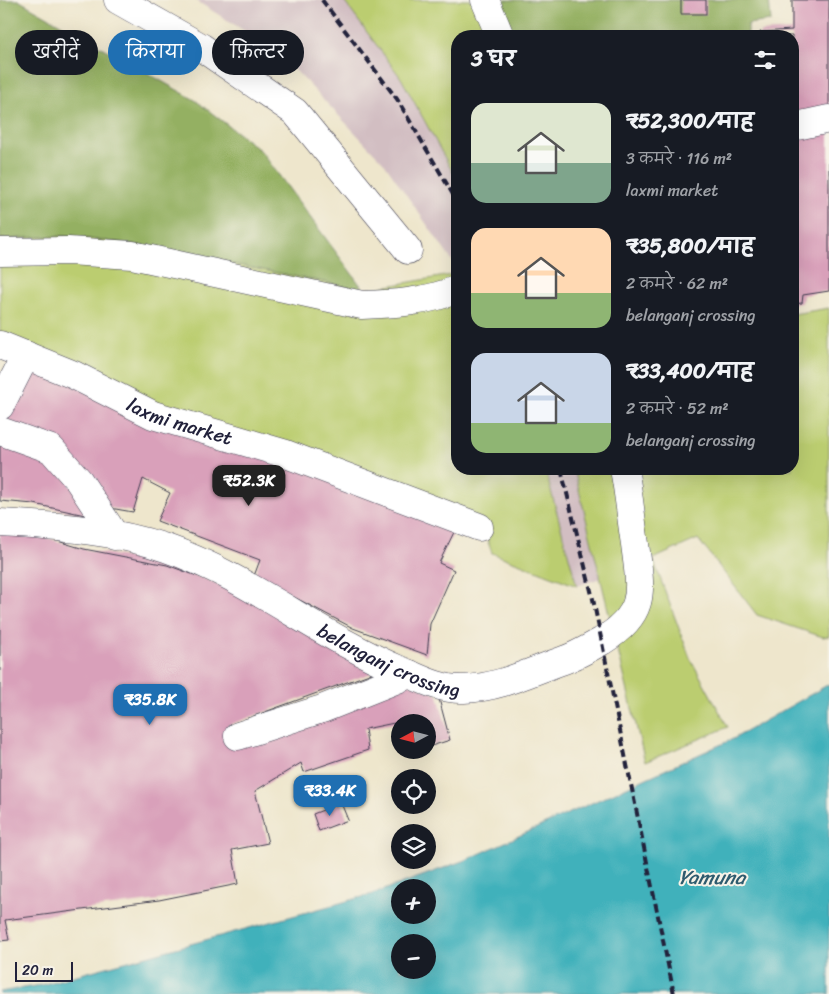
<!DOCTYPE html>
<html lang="hi">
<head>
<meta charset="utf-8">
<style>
	body { margin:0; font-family:Sriracha,"Playpen Sans Deva",sans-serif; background:#20242c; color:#f1f3f6; height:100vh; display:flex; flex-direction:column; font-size:19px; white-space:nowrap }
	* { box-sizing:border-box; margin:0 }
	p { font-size:16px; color:#9ea1a6 }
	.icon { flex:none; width:28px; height:28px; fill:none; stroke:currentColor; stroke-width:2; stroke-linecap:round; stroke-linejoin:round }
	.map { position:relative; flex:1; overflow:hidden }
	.side { position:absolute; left:451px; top:30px; width:348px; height:445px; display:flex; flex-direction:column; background:#171b24; border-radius:20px; box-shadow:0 5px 20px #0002 }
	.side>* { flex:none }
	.banner { position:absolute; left:15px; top:30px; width:361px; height:45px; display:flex; gap:10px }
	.needle { width:32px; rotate:263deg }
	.fabs { position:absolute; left:391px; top:714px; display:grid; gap:10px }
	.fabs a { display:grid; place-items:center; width:45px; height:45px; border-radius:50%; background:#171b24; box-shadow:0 5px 20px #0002; font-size:25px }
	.scale { position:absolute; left:15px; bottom:12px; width:58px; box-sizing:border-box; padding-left:5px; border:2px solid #22223b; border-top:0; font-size:14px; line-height:18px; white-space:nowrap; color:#22223b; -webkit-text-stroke:4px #f7f3e8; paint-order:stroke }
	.price { position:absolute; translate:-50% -42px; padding:0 11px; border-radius:10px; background:#1f6fb2; color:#fff; font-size:16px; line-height:32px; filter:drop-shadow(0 1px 2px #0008) }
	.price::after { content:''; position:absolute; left:50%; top:30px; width:15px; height:11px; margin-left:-8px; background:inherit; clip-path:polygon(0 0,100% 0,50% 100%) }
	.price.on { background:#222; color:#fff }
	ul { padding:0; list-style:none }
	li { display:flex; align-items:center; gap:15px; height:125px; padding:0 20px }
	li span { display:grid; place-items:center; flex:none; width:140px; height:100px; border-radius:15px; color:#555 }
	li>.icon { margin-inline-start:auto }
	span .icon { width:60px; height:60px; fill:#fffc; stroke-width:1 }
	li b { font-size:21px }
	h2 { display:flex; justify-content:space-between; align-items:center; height:60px; padding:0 20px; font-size:21px }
	.pill { padding:0 18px; border-radius:22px; background:#171b24; box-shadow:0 5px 20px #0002; font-size:18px; line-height:45px }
	.pill.on { background:#1f6fb2; color:#fff }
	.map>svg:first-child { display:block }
	.industrial { fill:#d2bec2 }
	.green { fill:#bbcd70; stroke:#6e7856 }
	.forest { fill:#94b062; stroke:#5b694e }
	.water { fill:#41b1bb; stroke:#326a7b; fill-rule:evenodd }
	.building { fill:#d9a0ba }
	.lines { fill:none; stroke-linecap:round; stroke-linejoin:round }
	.minor-casing { stroke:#413f51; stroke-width:29 }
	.minor { stroke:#fff; stroke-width:28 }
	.rail { stroke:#22223b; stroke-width:4; stroke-dasharray:8 4; stroke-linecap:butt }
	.labels { text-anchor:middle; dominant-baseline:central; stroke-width:4; stroke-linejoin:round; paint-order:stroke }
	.street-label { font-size:19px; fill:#22223b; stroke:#f7f3e8 }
	.water-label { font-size:20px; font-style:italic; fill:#2e5b6e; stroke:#f7f3e8 }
</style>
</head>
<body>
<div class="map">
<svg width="829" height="994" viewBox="0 0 829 994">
	<rect width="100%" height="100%" fill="#f7f3e8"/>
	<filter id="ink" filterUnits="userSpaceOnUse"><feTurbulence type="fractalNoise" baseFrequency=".02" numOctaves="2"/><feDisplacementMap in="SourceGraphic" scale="10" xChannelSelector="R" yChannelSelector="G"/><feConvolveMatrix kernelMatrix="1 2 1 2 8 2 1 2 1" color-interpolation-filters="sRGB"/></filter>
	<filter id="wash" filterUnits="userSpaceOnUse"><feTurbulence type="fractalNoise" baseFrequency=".0096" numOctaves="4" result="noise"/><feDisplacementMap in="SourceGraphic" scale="20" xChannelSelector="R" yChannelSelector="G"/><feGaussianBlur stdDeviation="1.12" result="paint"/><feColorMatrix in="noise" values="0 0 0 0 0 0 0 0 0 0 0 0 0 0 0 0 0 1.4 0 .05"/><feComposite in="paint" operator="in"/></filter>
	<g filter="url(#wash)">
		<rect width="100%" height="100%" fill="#eee6cc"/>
		<g class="industrial">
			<polygon points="195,0 343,0 401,78 457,180 457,268 385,164 277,51"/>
			<polygon points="545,469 574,469 601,578 577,586"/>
		</g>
		<g class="green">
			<polygon points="343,0 479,0 494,36 458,36 457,180 401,78"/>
			<polygon points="64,236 132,244 364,290 457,274 458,469 545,469 577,586 492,553 480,519 159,409 0,334 0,239"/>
			<polygon points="829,308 829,636 823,637 757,615 698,539 653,559 690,658 728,727 645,762 574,469 792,469 793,314"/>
		</g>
		<g class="forest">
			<polygon points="0,0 18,0 195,100 261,151 364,290 132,244 64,236 0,239"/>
			<polygon points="479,0 769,0 771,21 748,24 748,35 494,36"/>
		</g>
		<path class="water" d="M829,684V994H0V992L41,985L373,894L468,859L733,739ZM400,888H428V915H400ZM400,942H428V970H400Z"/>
		<g id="blocks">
			<g class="building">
				<rect x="681" y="0" width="25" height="14"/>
				<polygon points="792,0 829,0 829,113 792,121 792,36 760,36 760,32 792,30"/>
				<polygon points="829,125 829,291 803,295 802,303 792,304 792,133"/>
				<polygon points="28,365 457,526 439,563 454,570 430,624 427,655 353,628 254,576 260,560 157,521 170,493 143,479 133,512 104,507 4,421"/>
				<polygon points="0,438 50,454 82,495 85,515 34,504 0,501"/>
				<polygon points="0,532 31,533 84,549 167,565 241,592 372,673 229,725 236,746 411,683 438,695 450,740 428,747 428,722 404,721 365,729 368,750 304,772 301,763 255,791 268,843 232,850 238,884 159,900 5,920 9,940 0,941"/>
				<polygon points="341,803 348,820 319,831 313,814"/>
			</g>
		</g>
	</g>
	<g filter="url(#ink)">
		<use href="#blocks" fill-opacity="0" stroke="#413f51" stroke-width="1"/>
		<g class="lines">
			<defs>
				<g id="minor">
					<polyline points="118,0 201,47 295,112 408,250"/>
					<polyline points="485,0 500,36"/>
					<polyline points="792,127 829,119"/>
					<path d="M0,252L68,251L132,255L362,305C394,304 427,302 458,289"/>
					<path id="s1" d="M0,345L74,375L153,415L286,454L479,527"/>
					<polyline points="0,406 26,355"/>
					<polyline points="0,431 51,449 79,481 115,536"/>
					<path id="s2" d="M0,523C55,526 114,530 166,548C249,577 319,636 400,670C421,679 441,690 464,689C499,688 532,671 564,660C578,655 589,648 602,641C647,613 641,592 635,544C631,519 629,494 624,469"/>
					<polyline points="238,736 322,709 410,674"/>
				</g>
			</defs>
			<use href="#minor" class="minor-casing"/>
			<use href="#minor" class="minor"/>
			<g class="rail">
				<polyline points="322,0 397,99 458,203"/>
				<polyline points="561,469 593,599 674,994"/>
			</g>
		</g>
	</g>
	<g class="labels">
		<g class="street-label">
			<text stroke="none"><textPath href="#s1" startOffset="196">laxmi market</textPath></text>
			<text stroke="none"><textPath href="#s2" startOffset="419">belanganj crossing</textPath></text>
		</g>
		<g class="water-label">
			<text x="712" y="877">Yamuna</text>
		</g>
	</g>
</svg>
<div class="fabs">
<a><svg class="needle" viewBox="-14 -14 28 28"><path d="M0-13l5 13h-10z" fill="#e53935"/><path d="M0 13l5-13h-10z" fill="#9ea1a6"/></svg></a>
<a><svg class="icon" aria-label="locate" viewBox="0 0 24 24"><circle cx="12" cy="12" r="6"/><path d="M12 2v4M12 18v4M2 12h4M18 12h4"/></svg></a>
<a><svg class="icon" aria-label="layers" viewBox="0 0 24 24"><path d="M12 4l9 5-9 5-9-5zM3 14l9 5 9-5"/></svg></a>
<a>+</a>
<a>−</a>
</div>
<div class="scale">20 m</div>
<b class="price on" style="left:249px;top:507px">₹52.3K</b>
<b class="price" style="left:150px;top:726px">₹35.8K</b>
<b class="price" style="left:330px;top:817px">₹33.4K</b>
<div class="banner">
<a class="pill">खरीदें</a>
<a class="pill on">किराया</a>
<a class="pill">फ़िल्टर</a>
</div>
<section class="side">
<h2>3 घर<svg class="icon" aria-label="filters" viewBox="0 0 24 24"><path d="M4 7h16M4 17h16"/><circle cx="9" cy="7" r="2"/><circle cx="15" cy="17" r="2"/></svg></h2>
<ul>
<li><span style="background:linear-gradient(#dfe7d0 60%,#7fa58c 0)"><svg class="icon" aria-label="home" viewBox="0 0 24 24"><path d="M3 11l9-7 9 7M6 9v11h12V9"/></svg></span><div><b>₹52,300/माह</b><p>3 कमरे · 116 m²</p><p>laxmi market</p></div></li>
<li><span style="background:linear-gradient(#ffd9b3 65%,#8fb573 0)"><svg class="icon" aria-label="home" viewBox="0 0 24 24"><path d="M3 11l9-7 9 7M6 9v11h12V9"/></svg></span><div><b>₹35,800/माह</b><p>2 कमरे · 62 m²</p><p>belanganj crossing</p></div></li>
<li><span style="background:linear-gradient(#c9d6e8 70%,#8fb573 0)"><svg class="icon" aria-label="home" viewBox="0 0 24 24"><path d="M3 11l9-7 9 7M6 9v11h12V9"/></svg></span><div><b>₹33,400/माह</b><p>2 कमरे · 52 m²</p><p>belanganj crossing</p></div></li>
</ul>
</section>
</div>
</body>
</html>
